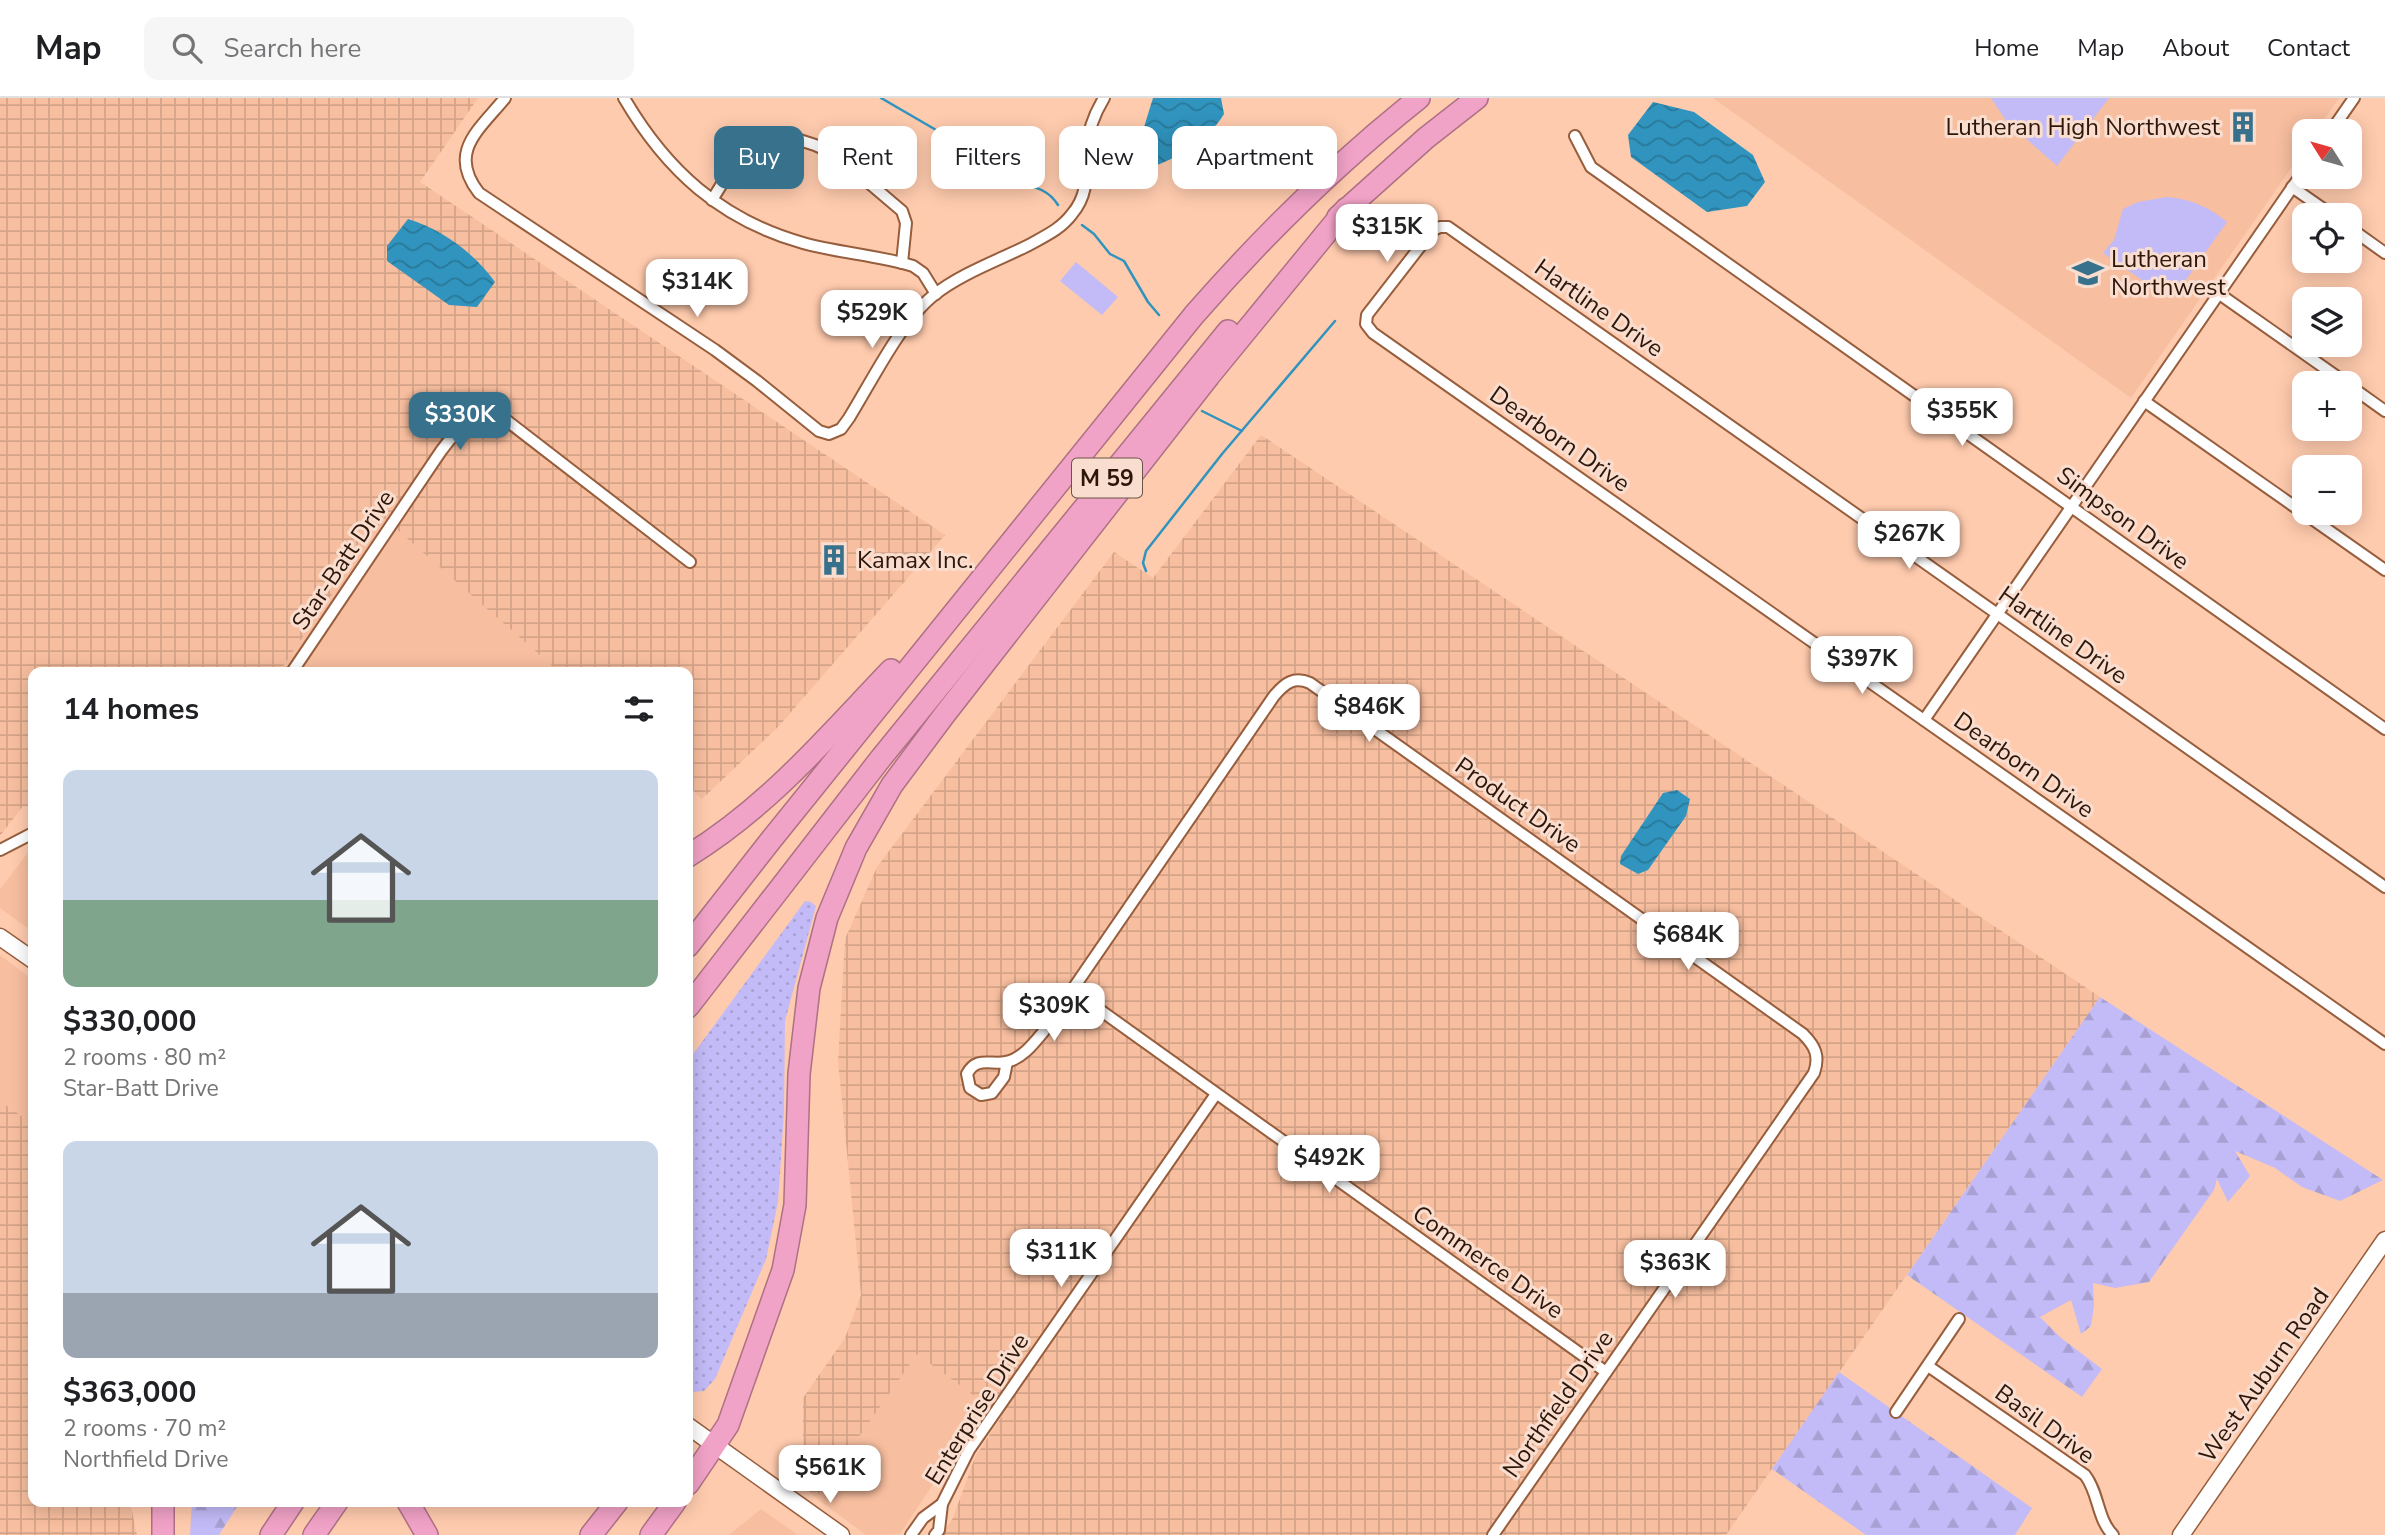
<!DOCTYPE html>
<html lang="en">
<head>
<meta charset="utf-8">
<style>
	body { margin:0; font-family:"Nunito Sans",sans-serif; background:#f6f6f6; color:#202124; height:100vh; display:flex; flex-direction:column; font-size:26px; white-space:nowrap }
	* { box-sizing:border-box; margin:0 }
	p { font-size:23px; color:#757577 }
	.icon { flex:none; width:38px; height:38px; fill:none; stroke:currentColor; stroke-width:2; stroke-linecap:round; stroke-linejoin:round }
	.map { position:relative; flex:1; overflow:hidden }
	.side { position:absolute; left:28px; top:569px; width:665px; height:840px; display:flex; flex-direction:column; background:#fff; border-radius:14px; box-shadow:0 4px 18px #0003 }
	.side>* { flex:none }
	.banner { position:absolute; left:714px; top:28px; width:665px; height:63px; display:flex; gap:14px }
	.needle { width:46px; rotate:307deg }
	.buttons { position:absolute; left:2292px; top:21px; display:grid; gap:14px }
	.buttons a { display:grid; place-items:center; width:70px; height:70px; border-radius:14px; background:#fff; box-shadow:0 4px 18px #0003; font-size:35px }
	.price { position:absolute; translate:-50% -60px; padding:0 16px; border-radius:14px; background:#fff; color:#222; font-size:23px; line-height:46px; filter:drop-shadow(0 2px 4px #0008) }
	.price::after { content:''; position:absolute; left:50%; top:42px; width:21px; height:16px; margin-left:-10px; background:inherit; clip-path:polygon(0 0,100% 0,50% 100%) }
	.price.selected { background:#38718b; color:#fff }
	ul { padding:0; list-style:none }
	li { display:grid; align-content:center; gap:14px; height:371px; padding:0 35px }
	li span { display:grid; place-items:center; height:217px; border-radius:14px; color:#555 }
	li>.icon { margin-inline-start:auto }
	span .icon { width:126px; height:126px; fill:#fffc; stroke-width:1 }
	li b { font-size:30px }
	h2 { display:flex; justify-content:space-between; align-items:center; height:84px; padding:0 35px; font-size:30px }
	.pill { padding:0 24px; border-radius:14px; background:#fff; box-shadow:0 4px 18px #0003; font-size:24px; line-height:63px }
	.pill.selected { background:#38718b; color:#fff }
	header { display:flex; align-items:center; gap:42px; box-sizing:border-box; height:98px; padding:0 35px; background:#fff; border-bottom:2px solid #e0e0e0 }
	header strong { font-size:33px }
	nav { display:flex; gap:38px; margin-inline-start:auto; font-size:24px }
	.search { width:490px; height:63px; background:#f6f6f6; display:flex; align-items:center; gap:18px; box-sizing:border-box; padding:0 24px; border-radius:14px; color:#757577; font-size:26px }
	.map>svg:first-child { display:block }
	.built { fill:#f7be9f }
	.industrial { fill:url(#industrial-grid) }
	.grass { fill:url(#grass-dots) }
	.forest { fill:url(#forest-firs) }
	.green { fill:#c3bbf7 }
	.water { fill:url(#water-waves) }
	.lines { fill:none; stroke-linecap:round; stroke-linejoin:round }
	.stream { stroke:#3094be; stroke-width:2.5 }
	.minor-casing { stroke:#975e3d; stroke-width:14 }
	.secondary-casing { stroke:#975e3d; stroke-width:19 }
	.motorway-casing { stroke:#ad7184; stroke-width:24 }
	.minor { stroke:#fff; stroke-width:10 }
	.secondary { stroke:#fff; stroke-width:16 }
	.motorway { stroke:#f1a2c7; stroke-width:21 }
	.labels { text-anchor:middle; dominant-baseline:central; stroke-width:6; stroke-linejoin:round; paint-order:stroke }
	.shield { fill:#f9ded0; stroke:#6b5345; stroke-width:2 }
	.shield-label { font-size:23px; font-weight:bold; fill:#2e1709 }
	.poi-label { font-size:24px; fill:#2e1709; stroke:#f9ded0; text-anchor:start }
	.street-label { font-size:24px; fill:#2e1709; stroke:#f9ded0 }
</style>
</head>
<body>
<header>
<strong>Map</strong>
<div class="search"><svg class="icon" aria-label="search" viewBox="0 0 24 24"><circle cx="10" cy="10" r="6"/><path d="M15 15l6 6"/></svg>Search here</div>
<nav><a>Home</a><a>Map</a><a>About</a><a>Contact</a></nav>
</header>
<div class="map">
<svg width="2385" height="1437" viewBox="0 0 2385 1437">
	<defs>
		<pattern id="industrial-grid" width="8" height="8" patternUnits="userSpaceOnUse" patternTransform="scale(1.75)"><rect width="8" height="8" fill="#f7be9f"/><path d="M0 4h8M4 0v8" fill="none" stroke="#d4a388"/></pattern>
		<pattern id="grass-dots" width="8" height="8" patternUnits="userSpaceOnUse" patternTransform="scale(1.75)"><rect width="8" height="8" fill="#c3bbf7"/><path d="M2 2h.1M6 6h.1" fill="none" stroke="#a8a0d2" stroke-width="1.8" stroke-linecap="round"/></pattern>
		<pattern id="forest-firs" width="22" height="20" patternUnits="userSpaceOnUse" patternTransform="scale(1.75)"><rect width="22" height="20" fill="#c3bbf7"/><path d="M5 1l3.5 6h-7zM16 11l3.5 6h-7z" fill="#a8a0d2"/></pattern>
		<pattern id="water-waves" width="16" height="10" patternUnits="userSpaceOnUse" patternTransform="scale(1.75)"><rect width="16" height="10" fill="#3094be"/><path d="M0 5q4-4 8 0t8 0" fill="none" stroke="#297899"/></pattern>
	</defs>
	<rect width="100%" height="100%" fill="#ffcbae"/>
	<g class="built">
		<polygon points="1713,0 2339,0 2316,33 2305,33 2305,50 2131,300"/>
		<polygon points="384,419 559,574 279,574"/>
		<polygon points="33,751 33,834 0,810 0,791 30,752"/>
		<polygon points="0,857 33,882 33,1026 0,1003"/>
		<polygon points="917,1256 986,1306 900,1436 866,1437 816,1400"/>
		<polygon points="761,1411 798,1437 729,1437"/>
	</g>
	<g class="industrial">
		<polygon points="0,0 478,0 420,84 945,437 778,629 702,701 688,688 688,574 559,574 384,420 279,574 33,574 33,709 23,708 0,738"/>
		<polygon points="1261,337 2100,899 1726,1437 941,1437 953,1420 975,1359 1002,1318 917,1256 816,1400 791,1376 803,1358 803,1300 845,1240 861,1197 838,963 845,841 877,769 1114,454 1153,480"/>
		<polygon points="0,1003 33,1026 33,1404 130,1404 137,1437 0,1437"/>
	</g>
	<polygon class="grass" points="805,803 811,804 816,808 785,923 784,1014 778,1104 766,1161 715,1281 704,1293 694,1294 688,1291 688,963"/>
	<g class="forest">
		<polygon points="2100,899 2383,1082 2340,1103 2302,1089 2275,1070 2235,1053 2250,1078 2228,1104 2217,1081 2214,1092 2149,1184 2115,1190 2093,1185 2094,1208 2091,1228 2081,1236 2071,1202 2040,1219 2060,1239 2102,1271 2082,1299 1907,1177"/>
		<polygon points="1839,1274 2032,1410 2015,1437 1866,1437 1772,1371"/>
		<polygon points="192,1404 240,1404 219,1437 190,1437"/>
	</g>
	<g class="green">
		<polygon points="1991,0 2109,0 2057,68 2006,23"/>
		<path d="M2167,99C2191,101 2209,109 2227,124L2178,193L2165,198L2103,155L2114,142L2123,111L2138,104Z"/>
		<polygon points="1076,164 1118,199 1102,217 1060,183"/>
	</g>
	<g class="water">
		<path d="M1153,0H1221L1224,16C1208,43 1173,63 1143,72L1136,64L1135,58Z"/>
		<polygon points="1653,4 1694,14 1753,57 1765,84 1747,108 1707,114 1631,59 1628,37"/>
		<path d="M408,121C443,132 474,155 495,184L477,209L449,207L387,163V148Z"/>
		<polygon points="1677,692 1690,701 1686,718 1648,772 1638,776 1620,766 1621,758 1663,695"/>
	</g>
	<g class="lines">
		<g class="stream">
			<path d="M881,0L943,36C955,58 966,49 983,62C993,69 992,84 1004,88C1009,90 1014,89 1020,88C1036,87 1050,94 1058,107"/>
			<polyline points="1082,127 1094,136 1110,156 1124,163 1148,204 1159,217"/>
			<polyline points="1202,313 1242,333"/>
			<polyline points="1146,473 1143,465 1146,453 1222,356 1335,223"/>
		</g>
		<defs>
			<g id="minor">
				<path d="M505,0C479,32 447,54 479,95L715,252L757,283L819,333L829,336L841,331L849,320C872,283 901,223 934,197C960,176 999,162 1029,147C1045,138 1061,131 1072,116C1089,96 1086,75 1087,50C1088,33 1095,15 1104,0"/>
				<path d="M624,0C666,72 721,122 803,145C839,155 877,157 913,168L923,175L936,196"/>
				<polyline points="2331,33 2354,0"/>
				<polyline points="1575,38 1591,69 2385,631"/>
				<polyline points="2292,89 2332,117"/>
				<polyline points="712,102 744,50 759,40 781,36 815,47 835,56 902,113 906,125 902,165"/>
				<polyline points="2350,130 2385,155"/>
				<polyline points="2218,195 2346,285"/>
				<polyline points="2350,288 2385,313"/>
				<polyline points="2144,303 2385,472"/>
				<path d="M292,574L441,353C461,327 471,312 506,322L690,464"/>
				<polyline points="1924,622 2305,71"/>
				<polyline points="0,752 33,735"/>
				<polyline points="2385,789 1448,129 1440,129 1433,132 1367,217 1366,226 1373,235 2385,946"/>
				<polyline points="1072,892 1606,1274"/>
				<path d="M1007,964L1004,979L992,995L981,997L970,990L967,976C976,958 990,967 1006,964C1022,961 1034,945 1044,933L1274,598C1285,585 1294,578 1310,585L1803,936C1815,948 1820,958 1814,975L1493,1437"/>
				<path d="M1928,1268L2085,1377C2099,1395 2097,1421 2113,1437"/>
				<polyline points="1896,1314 1959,1221"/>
				<polyline points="911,1437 923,1420 942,1406"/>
				<polyline points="935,1437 939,1432 942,1406 969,1352 1216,996"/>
			</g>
			<g id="secondary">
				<polyline points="0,839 33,862"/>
				<polyline points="688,1328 841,1437"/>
				<polyline points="2181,1437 2385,1142"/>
			</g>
			<g id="motorway">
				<polyline points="1338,119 1426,40 1477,0"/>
				<path d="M688,758C770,707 825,641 891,572"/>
				<path d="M688,848L771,742L1194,217C1263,138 1337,65 1419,0"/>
				<polyline points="688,909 881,660 1228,233"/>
				<polyline points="688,1386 728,1327 783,1172 795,1107 799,976 809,890 827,820 856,750 892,687 945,616 1209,278 1346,111"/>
				<polyline points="163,1404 163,1437"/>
				<polyline points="408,1404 427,1437"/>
				<polyline points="271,1437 293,1404"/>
				<polyline points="314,1437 337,1404"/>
				<polyline points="591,1437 617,1404"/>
				<polyline points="651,1437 675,1404"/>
			</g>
		</defs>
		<use href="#minor" class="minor-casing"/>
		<use href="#secondary" class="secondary-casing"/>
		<use href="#motorway" class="motorway-casing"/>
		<use href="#minor" class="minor"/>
		<use href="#secondary" class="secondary"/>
		<use href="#motorway" class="motorway"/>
	</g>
	<defs>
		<symbol id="building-bare" viewBox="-9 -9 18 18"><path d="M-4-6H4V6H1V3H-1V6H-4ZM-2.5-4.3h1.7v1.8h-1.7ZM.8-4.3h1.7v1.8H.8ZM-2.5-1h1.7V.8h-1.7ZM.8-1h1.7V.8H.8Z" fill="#38718b" stroke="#f9ded0" stroke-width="2.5" paint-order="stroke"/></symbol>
		<symbol id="school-bare" viewBox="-9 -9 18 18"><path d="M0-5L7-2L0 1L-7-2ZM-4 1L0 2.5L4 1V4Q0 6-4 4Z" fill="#38718b" stroke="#f9ded0" stroke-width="2.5" paint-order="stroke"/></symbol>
	</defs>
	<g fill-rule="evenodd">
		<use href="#building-bare" x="2221" y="7" width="44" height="44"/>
		<use href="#school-bare" x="2066" y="153" width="44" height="44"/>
		<use href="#building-bare" x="812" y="440" width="44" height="44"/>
	</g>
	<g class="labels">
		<rect class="shield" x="1072" y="360.5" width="70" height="39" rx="5"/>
		<g class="shield-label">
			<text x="1107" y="380">M 59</text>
		</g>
		<g class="poi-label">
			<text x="2220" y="29" text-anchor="end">Lutheran High Northwest</text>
			<text x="2111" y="161">Lutheran<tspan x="2111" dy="28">Northwest</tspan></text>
			<text x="857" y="462">Kamax Inc.</text>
		</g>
		<g class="street-label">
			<text transform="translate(1599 210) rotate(35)">Hartline Drive</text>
			<text transform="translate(1560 341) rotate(35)">Dearborn Drive</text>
			<text transform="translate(2123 420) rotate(36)">Simpson Drive</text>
			<text transform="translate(343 462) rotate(-56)">Star-Batt Drive</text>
			<text transform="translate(2063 537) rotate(35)">Hartline Drive</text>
			<text transform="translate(2024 667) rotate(35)">Dearborn Drive</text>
			<text transform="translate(1518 707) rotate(35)">Product Drive</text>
			<text transform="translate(1488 1164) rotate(35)">Commerce Drive</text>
			<text transform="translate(2264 1277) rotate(-55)">West Auburn Road</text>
			<text transform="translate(1558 1306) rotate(-55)">Northfield Drive</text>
			<text transform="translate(977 1311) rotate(-58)">Enterprise Drive</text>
			<text transform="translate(2045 1326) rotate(36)">Basil Drive</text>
		</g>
	</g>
</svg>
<div class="buttons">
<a><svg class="needle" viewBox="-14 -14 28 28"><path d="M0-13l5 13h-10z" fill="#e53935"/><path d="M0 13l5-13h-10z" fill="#757577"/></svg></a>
<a><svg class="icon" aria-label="locate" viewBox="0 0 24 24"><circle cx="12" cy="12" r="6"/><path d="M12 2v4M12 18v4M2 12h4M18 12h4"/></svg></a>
<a><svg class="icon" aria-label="layers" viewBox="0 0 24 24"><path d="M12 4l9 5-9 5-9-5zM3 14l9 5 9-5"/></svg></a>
<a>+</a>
<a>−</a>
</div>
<b class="price" style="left:1387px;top:166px">$315K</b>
<b class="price" style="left:697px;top:221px">$314K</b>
<b class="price" style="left:872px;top:252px">$529K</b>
<b class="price" style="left:1962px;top:350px">$355K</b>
<b class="price selected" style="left:460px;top:354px">$330K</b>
<b class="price" style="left:1909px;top:473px">$267K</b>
<b class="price" style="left:1862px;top:598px">$397K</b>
<b class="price" style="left:1369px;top:646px">$846K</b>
<b class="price" style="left:1688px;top:874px">$684K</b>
<b class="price" style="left:1054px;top:945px">$309K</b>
<b class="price" style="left:1329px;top:1097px">$492K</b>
<b class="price" style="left:1061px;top:1191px">$311K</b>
<b class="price" style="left:1675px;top:1202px">$363K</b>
<b class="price" style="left:830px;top:1407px">$561K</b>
<div class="banner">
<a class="pill selected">Buy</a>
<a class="pill">Rent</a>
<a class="pill">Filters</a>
<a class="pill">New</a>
<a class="pill">Apartment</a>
</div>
<section class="side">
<h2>14 homes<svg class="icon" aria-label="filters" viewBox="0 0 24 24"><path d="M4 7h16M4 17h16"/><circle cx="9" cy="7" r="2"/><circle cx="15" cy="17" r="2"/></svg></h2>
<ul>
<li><span style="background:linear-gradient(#c9d6e8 60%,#7fa58c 0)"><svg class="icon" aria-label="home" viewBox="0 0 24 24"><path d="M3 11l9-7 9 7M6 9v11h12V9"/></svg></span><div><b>$330,000</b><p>2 rooms · 80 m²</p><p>Star-Batt Drive</p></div></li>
<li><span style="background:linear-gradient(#c9d6e8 70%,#9aa5b1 0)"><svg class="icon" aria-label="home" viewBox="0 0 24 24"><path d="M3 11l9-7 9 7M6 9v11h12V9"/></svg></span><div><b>$363,000</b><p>2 rooms · 70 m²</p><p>Northfield Drive</p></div></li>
</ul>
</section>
</div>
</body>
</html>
